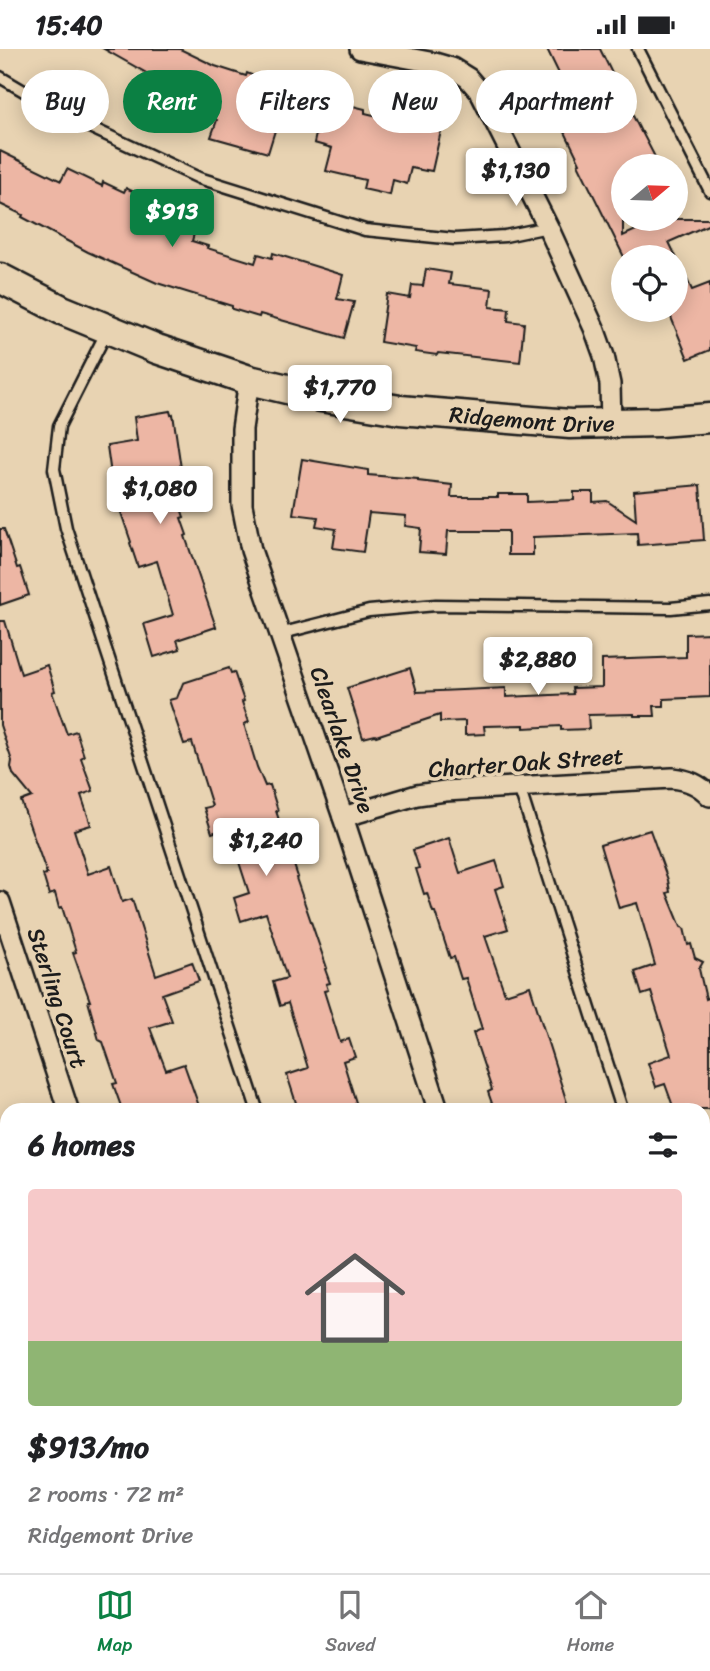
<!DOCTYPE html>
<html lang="en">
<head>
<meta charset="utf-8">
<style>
	body { margin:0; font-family:Sriracha,sans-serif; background:#f2f2f2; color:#202124; height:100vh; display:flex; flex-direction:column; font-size:26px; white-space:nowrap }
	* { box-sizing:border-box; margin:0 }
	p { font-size:23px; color:#757577 }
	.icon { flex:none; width:38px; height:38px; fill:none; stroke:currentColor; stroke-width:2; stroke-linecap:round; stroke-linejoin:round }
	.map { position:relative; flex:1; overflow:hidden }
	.side { position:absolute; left:0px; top:1054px; width:710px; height:471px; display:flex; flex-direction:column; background:#fff; border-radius:21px 21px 0 0; box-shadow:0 4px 18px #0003 }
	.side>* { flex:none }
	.top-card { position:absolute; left:21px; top:21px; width:668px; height:63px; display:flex; gap:14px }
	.needle { width:46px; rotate:71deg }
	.fabs { position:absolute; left:611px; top:105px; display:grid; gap:14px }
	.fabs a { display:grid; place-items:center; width:77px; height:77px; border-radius:50%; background:#fff; box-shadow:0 4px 18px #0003; font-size:35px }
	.price { position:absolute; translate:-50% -60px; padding:0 16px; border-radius:7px; background:#fff; color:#222; font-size:23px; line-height:46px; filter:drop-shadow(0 2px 4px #0008) }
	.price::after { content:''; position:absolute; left:50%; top:42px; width:21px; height:16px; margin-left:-10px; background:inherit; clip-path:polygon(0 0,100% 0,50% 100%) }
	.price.current { background:#0b8043; color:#fff }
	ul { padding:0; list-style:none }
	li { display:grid; align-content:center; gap:14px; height:371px; padding:0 28px }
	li+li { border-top:2px solid #e0e0e0 }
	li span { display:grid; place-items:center; height:217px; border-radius:7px; color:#555 }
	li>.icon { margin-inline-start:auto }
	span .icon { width:126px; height:126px; fill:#fffc; stroke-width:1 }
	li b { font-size:30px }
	h2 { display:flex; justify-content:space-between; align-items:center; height:84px; padding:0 28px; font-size:30px }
	.tag { padding:0 24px; border-radius:32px; background:#fff; box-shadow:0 4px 18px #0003; font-size:24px; line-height:63px }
	.tag.current { background:#0b8043; color:#fff }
	.status { display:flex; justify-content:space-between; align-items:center; height:49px; padding:0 35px; background:#fff; direction:ltr }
	.status svg { height:19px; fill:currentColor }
	.menu { display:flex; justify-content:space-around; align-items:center; height:98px; border-top:2px solid #e0e0e0; background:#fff; font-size:19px; color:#757577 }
	.menu a { display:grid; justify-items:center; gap:4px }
	.menu .current { color:#0b8043 }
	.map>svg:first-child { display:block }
	.forest { fill:url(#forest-crowns); stroke:#5c7b5f; stroke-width:2 }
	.building { fill:#edb6a4; stroke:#1c1c1c; stroke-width:2 }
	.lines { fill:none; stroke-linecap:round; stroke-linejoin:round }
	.lane-casing { stroke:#1c1c1c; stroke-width:15 }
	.street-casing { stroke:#1c1c1c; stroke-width:24 }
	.secondary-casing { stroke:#1c1c1c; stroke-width:33 }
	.lane { stroke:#e8d3b2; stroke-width:10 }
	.street { stroke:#e8d3b2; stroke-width:19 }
	.secondary { stroke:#e8d3b2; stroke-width:28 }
	.labels { text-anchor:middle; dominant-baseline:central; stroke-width:7; stroke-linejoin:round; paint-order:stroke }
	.street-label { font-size:23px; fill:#1c1c1c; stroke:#e8d3b2 }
</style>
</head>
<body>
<div class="status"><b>15:40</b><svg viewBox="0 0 49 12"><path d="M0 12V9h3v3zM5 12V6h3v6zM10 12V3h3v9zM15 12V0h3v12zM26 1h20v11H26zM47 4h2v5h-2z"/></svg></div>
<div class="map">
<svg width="710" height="1524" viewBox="0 0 710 1524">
	<defs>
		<pattern id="forest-crowns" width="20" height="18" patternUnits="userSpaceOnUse" patternTransform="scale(1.75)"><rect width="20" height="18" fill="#9cdaa2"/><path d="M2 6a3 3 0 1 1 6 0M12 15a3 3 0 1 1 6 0" fill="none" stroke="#86ba8b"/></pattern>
	</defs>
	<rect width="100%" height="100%" fill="#e8d3b2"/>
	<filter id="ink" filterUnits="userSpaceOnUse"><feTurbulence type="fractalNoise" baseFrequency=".0143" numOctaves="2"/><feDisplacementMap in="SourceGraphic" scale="14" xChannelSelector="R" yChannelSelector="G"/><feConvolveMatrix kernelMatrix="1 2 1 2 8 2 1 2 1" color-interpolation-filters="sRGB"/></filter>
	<g filter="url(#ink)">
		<polygon class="forest" points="267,1517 416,1517 418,1524 250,1524"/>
		<g class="building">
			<polygon points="104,0 180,0 215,17 246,27 247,24 264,31 261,40 307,55 310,46 315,47 321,44 325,50 365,60 365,64 441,82 432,122 426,121 426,122 411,119 407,135 393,131 390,146 363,140 365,131 326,122 332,99 314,94 316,85 277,75 268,104 211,88 217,71 164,46 156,62 136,52 148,25"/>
			<polygon points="547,0 600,0 641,83 642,83 655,108 636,117 623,117 623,187 660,170 710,170 710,175 669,193 692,241 710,234 710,301 688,310 668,261 676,261 676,208 624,208 578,115 580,114 549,50 567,41"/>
			<polygon points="0,102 61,132 67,120 102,137 103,133 124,143 126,139 159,155 156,161 197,173 192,192 208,197 207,199 255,214 258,205 272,209 273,204 343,226 337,250 354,253 344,289 260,265 259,268 232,260 232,257 157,234 88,203 22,168 23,166 0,155"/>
			<polygon points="426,220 451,224 449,235 492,240 490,258 509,260 508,272 524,274 520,313 438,304 437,306 415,303 416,299 380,293 387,245 410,249 412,236 423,237"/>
			<polygon points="170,362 171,366 173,365 182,426 170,427 184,468 181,469 187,486 185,487 216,578 177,591 180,600 154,608 144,575 173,566 157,512 138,518 130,494 131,493 113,440 107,397 137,392 134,368"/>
			<polygon points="302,410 368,421 368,426 418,430 418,432 452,436 451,448 498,448 498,445 527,445 527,453 574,451 574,443 593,443 593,453 607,452 636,471 634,442 700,436 704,491 638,496 637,484 533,488 533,506 508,506 508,482 448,482 446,505 419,503 421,479 405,477 406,467 369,464 363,503 333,499 336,480 316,477 318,468 293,465"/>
			<polygon points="0,480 4,480 17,519 20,518 29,546 0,556"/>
			<polygon points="0,572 5,572 21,625 47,616 55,642 52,643 67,685 76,682 84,707 81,709 93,742 81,746 91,776 74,781 88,825 111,817 122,853 132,850 156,926 192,913 199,932 162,945 172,972 150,979 166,1021 184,1015 200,1060 122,1060 113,1035 117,1034 103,993 99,991 88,952 90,952 73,904 76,903 62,858 59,859 55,844 49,846 43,826 47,825 21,752 32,748 13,725 11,718 12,712 0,676"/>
			<polygon points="710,584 710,648 664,650 664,657 654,657 655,667 634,667 634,665 588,666 589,680 561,681 561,677 524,679 524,676 484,677 485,685 465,686 465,672 440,673 440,666 376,687 375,686 363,689 347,639 410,619 417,643 506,639 506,648 573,645 572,639 602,638 602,611 686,608 686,585"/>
			<polygon points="229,619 231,624 234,623 244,652 242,653 249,673 244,675 257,718 265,737 270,736 278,762 276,762 298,828 296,829 327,919 325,920 330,934 326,935 328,941 324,942 340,993 349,990 355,1008 343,1012 358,1060 298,1060 287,1026 308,1019 288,954 280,957 273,933 287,929 266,864 241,872 234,849 249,844 228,779 212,784 204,759 212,757 192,693 184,695 169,651 177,649 183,634"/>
			<polygon points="650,781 668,831 670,843 667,844 681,878 684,879 688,896 691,895 695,909 703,913 699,920 706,950 710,948 710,1060 674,1060 665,1035 656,1038 648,1014 671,1006 651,943 642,946 635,923 655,916 637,854 619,859 600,796"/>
			<polygon points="449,789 460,824 496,812 504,837 495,840 508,880 485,887 505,945 530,937 569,1060 494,1060 488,1043 492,1041 473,984 482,980 466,929 461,930 454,908 450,909 435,863 433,863 427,844 424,845 416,820 419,819 413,801"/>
		</g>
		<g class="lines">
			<defs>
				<g id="lane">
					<polyline points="638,0 710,142"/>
					<polyline points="0,28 68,68 199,129 365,181 455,190 505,187 548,178"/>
					<polyline points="107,282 59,377 54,420 66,479 257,1060"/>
					<polyline points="279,585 369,562 436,556 671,559 710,555"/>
					<polyline points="519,738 622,1060"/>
					<polyline points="704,1315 710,1335"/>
					<polyline points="0,1403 7,1425"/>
					<polyline points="403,1517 405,1524"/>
					<polyline points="2,1524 18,1517"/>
				</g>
				<g id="street">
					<polyline points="360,0 435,14 452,19 468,29 480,43 548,178 594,279 604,307 610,335 611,375"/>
					<polyline points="249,331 242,380 242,456 251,501 343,768 438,1060"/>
					<path d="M343,768L417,746L445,742L672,729C688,731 699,735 710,747"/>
					<polyline points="0,853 68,1060"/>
					<polyline points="586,1517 588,1524"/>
				</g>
				<g id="secondary">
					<path id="s1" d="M0,229L62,261L157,300L249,331L321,348L400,361L570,375L659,373L710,369"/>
				</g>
			</defs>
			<use href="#lane" class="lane-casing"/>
			<use href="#street" class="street-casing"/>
			<use href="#secondary" class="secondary-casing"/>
			<use href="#lane" class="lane"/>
			<use href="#street" class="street"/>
			<use href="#secondary" class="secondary"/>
		</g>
	</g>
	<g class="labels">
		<g class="street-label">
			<text stroke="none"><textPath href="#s1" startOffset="556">Ridgemont Drive</textPath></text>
			<text transform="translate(342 691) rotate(71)">Clearlake Drive</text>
			<text transform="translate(526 714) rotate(-4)">Charter Oak Street</text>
			<text transform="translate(57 949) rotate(72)">Sterling Court</text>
		</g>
	</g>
</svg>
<div class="fabs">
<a><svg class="needle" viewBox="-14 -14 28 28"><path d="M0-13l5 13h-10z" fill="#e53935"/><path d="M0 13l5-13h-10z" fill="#757577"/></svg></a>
<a><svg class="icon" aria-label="locate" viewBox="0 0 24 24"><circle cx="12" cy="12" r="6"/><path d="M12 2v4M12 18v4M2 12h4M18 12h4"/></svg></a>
</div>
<b class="price" style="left:516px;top:159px">$1,130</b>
<b class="price current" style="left:172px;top:200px">$913</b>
<b class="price" style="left:340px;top:376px">$1,770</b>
<b class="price" style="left:160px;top:477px">$1,080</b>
<b class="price" style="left:538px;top:648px">$2,880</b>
<b class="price" style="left:266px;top:829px">$1,240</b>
<div class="top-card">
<a class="tag">Buy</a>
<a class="tag current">Rent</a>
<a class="tag">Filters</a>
<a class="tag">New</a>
<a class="tag">Apartment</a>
</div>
<section class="side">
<h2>6 homes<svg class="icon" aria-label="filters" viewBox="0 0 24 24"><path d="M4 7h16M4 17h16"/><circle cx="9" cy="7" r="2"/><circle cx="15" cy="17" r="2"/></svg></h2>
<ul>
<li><span style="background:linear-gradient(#f6c9c9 70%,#8fb573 0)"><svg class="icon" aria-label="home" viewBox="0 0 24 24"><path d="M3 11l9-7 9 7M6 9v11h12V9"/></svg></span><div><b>$913/mo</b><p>2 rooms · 72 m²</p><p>Ridgemont Drive</p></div></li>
</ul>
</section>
</div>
<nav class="menu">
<a class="current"><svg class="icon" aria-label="map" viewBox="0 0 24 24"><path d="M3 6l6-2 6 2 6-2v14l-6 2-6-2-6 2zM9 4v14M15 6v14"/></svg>Map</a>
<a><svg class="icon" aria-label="saved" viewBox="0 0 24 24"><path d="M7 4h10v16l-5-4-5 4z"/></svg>Saved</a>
<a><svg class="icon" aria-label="home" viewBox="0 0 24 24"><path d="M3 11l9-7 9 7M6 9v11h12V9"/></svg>Home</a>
</nav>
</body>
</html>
